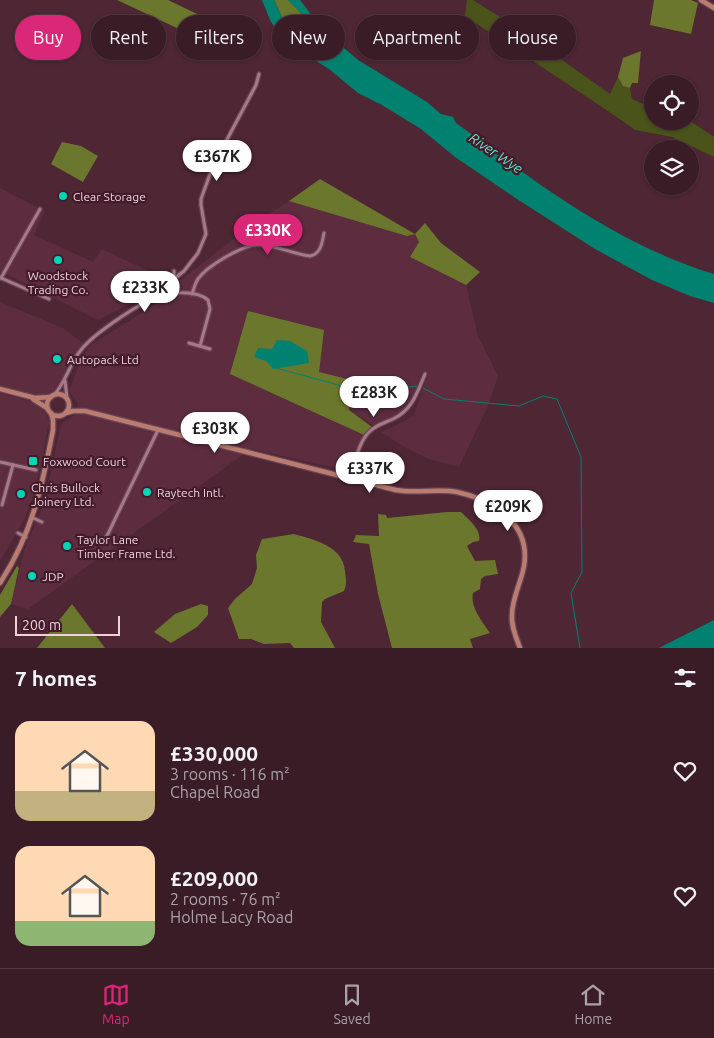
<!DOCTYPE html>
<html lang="en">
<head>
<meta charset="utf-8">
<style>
	body { margin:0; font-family:Ubuntu,sans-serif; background:#452933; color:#f1f3f6; height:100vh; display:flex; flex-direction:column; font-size:19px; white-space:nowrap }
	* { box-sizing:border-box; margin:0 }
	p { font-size:16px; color:#aba1a7 }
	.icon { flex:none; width:28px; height:28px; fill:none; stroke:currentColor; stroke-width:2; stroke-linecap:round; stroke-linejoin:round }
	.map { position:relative; height:648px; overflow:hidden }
	.details { display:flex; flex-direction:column; background:#3a1c27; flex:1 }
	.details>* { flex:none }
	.hud { position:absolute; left:15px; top:15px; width:685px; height:45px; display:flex; gap:10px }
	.fabs { position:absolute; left:644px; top:75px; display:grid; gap:10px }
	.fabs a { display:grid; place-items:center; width:55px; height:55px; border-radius:50%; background:#3a1c27; box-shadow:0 1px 4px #0004,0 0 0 1px #543a44; font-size:25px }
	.scale { position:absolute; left:15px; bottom:12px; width:105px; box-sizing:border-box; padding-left:5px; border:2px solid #edd2da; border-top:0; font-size:14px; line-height:18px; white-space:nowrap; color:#edd2da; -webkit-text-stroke:4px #431b2a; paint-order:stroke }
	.price { position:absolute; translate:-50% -42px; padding:0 11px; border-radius:18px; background:#fff; color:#222; font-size:16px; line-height:32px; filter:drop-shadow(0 1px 2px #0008) }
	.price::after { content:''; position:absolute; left:50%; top:30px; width:15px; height:11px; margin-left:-8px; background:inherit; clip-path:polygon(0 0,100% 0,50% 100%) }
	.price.active { background:#db2777; color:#fff }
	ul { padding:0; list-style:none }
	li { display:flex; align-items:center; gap:15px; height:125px; padding:0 15px }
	li span { display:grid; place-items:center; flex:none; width:140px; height:100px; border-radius:15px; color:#555 }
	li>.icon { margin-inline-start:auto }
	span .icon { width:60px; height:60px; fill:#fffc; stroke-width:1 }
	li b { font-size:21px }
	h2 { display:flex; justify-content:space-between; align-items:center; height:60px; padding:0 15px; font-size:21px }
	.chip { padding:0 18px; border-radius:22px; background:#3a1c27; box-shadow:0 1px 4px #0004,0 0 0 1px #543a44; font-size:18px; line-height:45px }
	.chip.active { background:#db2777; color:#fff }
	.menu { display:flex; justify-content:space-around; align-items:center; height:70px; border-top:1px solid #543a44; background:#3a1c27; font-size:14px; color:#aba1a7 }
	.menu a { display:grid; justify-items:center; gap:2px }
	.menu .active { color:#db2777 }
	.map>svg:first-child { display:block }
	.built { fill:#5d2d3f }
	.green { fill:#4a5319 }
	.forest { fill:#6b772d }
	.water { fill:#018270 }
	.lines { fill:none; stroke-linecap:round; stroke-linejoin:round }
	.stream { stroke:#018270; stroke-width:1 }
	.street-casing { stroke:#664351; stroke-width:5.5 }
	.secondary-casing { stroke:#664351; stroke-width:7 }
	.street { stroke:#a87888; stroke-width:3 }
	.secondary { stroke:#ba7c70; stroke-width:4.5 }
	.poi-dot { fill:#00d5b7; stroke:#431b2a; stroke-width:2 }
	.labels { text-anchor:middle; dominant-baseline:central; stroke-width:4.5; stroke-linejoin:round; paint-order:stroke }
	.poi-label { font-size:12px; fill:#edd2da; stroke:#431b2a; text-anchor:start }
	.water-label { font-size:14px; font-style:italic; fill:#65e2c8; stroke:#431b2a }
</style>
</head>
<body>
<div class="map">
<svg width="714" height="648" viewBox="0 0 714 648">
	<rect width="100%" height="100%" fill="#4e2634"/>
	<g class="built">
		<polygon points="0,188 45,211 34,235 93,262 102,249 155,274 163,287 98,320 0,271"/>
		<polygon points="289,201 415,234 419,242 410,257 466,285 478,336 498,376 488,406 459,467 429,459 406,448 381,432 407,420 414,415 428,374 422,371 416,390 407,406 401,412 374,426 349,410 230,374 364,435 346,470 251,449 28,609 11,604 25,548 44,504 61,424 76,414 78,403 69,391 83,355 91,345 159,302 173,286 248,228"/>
		<polygon points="0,302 63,328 83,343 68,364 59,385 49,394 38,395 0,386"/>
		<polygon points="0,393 33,402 46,413 49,421 42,461 31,503 23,522 0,561"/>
	</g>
	<polygon class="green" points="467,0 473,0 513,25 610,94 618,77 623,86 630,88 632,99 652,108 652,121 690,121 714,137 714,157 672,137 635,130 602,107 465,16"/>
	<g class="forest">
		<polygon points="117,0 168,0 220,25 211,44"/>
		<path d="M274,0H288C300,10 320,35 321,51L309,44L286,26Z"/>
		<polygon points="654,0 691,0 698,3 691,34 650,25"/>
		<polygon points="641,51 638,83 632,83 630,88 623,86 618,77 623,58"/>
		<polygon points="62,142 81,146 98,156 83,182 51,164"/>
		<polygon points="320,179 415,234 425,223 441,243 480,272 466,285 410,257 419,242 415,234 407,236 289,201"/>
		<polygon points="248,311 324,330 319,372 351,380 349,410 372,427 364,435 230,374"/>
		<path d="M447,512H461C469,520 482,530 479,541L473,542L467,546L475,561L495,560L498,574L485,576L481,579L480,589L473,593C470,607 482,621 490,633L470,639L473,648H392L378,594L369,544L353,542L356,535L379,536L378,514L386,515L387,518Z"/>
		<path d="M294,534C315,540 343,546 345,571C346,579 347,584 344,591L325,599L322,602L321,622L335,648H294L290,643L264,644L251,639H239L228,608L235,599L252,584L257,568L256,555L262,539Z"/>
		<polygon points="17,566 19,568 11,604 0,617 0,595"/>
		<polygon points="72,604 105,648 37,648"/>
		<polygon points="201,604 208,606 208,615 197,627 171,643 154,632 175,614"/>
	</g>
	<g class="water">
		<path d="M262,0H274L286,26L309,44L321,51C321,35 299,10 288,0H300L324,31L358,60L427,102L441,114L453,117L456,123C487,145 517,169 548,190C600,225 654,256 714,274V303L690,296L652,280L595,249L517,199L455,157L421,129L382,105L358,93L329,69L300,51L280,36L270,20Z"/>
		<polygon points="277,340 290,341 307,351 309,363 273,369 266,361 254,357 258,348 272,349"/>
		<polygon points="714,620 714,648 659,648"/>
	</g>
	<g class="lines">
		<g class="stream">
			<polyline points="276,368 364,392 419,386"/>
			<polyline points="423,388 444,399 519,406 543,396 557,399 581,457 582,572 571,593 580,648"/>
		</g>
		<defs>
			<g id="street">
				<polyline points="1,278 40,209"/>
				<polyline points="1,278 49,299"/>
				<polyline points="174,279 184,271 198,253 206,234 201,205 201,199 209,177 216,158 223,147 256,85 259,74"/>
				<path d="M192,294C194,289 195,283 198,279C207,266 241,246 257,245C275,244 292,254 310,256C321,254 322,243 324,233"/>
				<polyline points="165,295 174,279 174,271"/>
				<polyline points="189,343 210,349"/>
				<polyline points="65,381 67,398"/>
				<path d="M53,396C66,383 69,364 81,350C92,335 132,309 149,300C165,293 194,288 208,300L210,309L200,346"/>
				<polyline points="0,462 36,470"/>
				<path d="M349,478C355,464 358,443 369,432C376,425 384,423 393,419C412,410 417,393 425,374"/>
				<polyline points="2,505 13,465"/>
				<polyline points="33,518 42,522"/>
				<polyline points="18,533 26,537"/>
				<polyline points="105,540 158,430"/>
			</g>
			<g id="secondary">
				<polyline points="701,0 714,8"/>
				<polyline points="0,389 35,398 51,397"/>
				<circle cx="58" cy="405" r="11"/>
				<polyline points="33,399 47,408"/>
				<path d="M66,413L73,411H85L396,490C417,494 439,488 457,492C494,500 531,524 524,566C521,583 512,598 512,615C511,626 516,637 520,648"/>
				<path d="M0,583C32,534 42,487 53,430V420L51,413"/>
			</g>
		</defs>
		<use href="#street" class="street-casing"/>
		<use href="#secondary" class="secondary-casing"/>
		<use href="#street" class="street"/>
		<use href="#secondary" class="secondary"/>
	</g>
	<g class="poi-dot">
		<circle cx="63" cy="196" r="5"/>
		<circle cx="58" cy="260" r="5"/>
		<circle cx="57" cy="359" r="5"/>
		<rect x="28" y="456" width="10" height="10" rx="2.5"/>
		<circle cx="147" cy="492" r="5"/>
		<circle cx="21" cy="494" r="5"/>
		<circle cx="67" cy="546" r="5"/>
		<circle cx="32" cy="576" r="5"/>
	</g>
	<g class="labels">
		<g class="poi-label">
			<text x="73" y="196">Clear Storage</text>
			<text x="58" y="275" text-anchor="middle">Woodstock<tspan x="58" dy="14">Trading Co.</tspan></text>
			<text x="67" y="359">Autopack Ltd</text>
			<text x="43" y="461">Foxwood Court</text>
			<text x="31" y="487">Chris Bullock<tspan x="31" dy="14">Joinery Ltd.</tspan></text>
			<text x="157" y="492">Raytech Intl.</text>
			<text x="77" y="539">Taylor Lane<tspan x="77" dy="14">Timber Frame Ltd.</tspan></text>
			<text x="42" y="576">JDP</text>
		</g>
		<g class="water-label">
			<text transform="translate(496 153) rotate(34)">River Wye</text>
		</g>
	</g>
</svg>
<div class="fabs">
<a><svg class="icon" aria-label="locate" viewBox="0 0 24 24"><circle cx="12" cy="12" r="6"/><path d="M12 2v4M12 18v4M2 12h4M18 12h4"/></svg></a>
<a><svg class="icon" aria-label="layers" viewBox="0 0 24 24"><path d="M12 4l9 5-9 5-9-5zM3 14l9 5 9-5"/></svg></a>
</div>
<div class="scale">200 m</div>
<b class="price" style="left:217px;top:182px">£367K</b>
<b class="price active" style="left:268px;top:256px">£330K</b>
<b class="price" style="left:145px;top:313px">£233K</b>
<b class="price" style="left:374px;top:418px">£283K</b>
<b class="price" style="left:215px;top:454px">£303K</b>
<b class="price" style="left:370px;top:494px">£337K</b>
<b class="price" style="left:508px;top:532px">£209K</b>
<div class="hud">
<a class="chip active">Buy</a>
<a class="chip">Rent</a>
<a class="chip">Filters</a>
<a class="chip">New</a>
<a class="chip">Apartment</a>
<a class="chip">House</a>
</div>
</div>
<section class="details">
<h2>7 homes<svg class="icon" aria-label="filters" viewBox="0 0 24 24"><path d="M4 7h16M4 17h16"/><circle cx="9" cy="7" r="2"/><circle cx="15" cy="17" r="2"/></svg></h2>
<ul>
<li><span style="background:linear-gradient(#ffd9b3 70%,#c2b280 0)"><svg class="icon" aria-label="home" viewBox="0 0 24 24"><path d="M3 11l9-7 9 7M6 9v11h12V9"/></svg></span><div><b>£330,000</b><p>3 rooms · 116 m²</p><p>Chapel Road</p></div><svg class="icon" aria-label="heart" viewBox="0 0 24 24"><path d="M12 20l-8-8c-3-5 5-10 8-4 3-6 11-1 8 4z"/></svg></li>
<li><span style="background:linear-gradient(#ffd9b3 75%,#8fb573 0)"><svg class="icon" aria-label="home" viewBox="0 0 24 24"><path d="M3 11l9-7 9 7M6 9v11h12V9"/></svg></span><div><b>£209,000</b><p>2 rooms · 76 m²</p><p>Holme Lacy Road</p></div><svg class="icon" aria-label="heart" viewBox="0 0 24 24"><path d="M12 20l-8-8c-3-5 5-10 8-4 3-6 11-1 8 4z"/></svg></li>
</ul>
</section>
<nav class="menu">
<a class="active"><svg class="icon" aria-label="map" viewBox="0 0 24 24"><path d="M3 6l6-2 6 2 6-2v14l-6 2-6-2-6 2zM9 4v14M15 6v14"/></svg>Map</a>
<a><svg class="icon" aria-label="saved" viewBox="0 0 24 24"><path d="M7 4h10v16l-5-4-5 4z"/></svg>Saved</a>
<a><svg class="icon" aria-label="home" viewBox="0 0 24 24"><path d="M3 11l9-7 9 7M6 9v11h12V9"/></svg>Home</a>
</nav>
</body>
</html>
